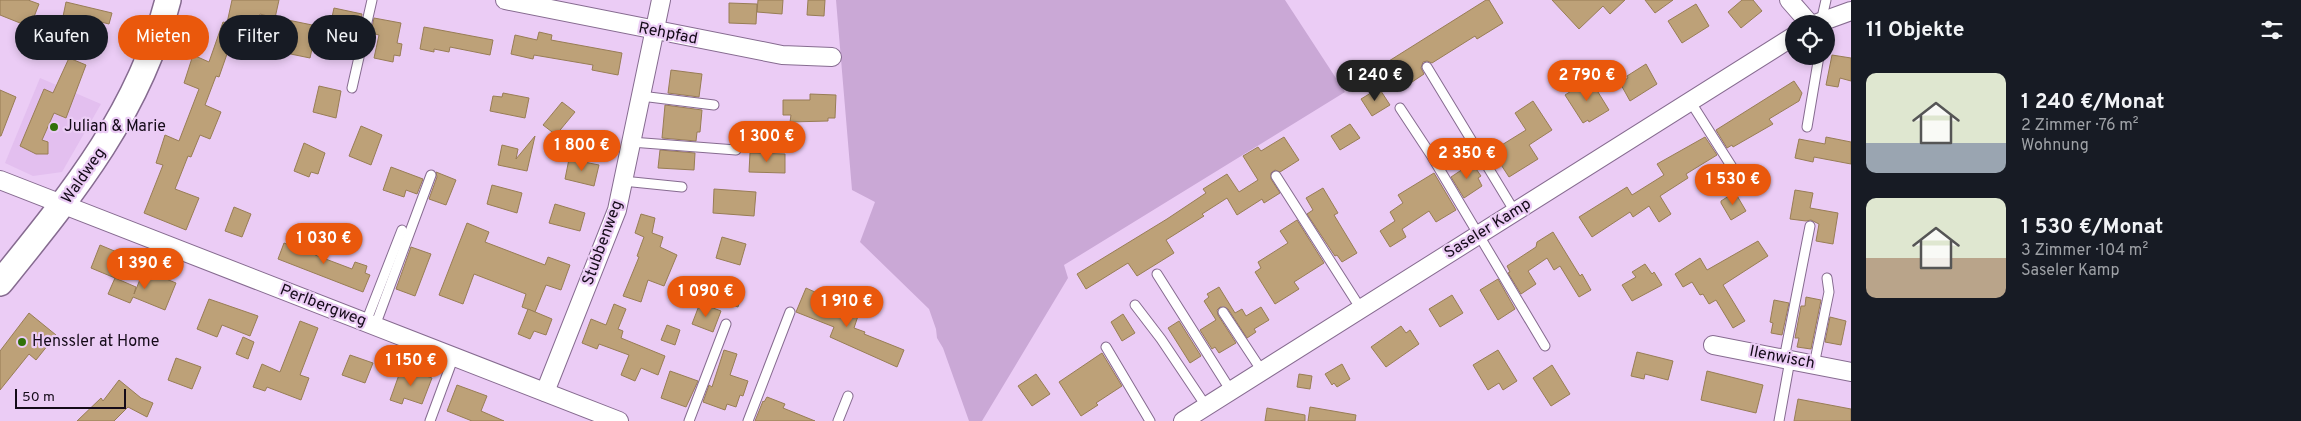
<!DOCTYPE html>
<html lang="de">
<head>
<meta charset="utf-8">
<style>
	body { margin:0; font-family:Overpass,sans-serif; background:#242831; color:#f1f3f6; height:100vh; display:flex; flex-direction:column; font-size:19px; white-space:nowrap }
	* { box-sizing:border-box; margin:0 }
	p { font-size:16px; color:#9ea1a6 }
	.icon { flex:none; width:28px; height:28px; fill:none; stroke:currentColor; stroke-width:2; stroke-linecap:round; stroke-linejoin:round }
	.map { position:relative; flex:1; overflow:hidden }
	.panel { display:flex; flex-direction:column; background:#171b24; width:450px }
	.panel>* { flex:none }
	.guide { position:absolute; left:15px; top:15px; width:475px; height:45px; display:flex; gap:10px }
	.buttons { position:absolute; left:1785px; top:15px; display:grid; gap:10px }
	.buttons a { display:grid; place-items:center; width:50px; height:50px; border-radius:50%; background:#171b24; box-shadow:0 2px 8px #0003; font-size:25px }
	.scale { position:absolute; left:15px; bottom:12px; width:111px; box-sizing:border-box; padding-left:5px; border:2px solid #140a18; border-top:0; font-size:14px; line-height:18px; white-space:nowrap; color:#140a18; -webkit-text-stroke:4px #ebccf5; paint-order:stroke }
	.price { position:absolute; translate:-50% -42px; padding:0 11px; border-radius:18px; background:#ea580c; color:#fff; font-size:16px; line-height:32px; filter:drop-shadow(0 1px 2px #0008) }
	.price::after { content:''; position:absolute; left:50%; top:30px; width:15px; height:11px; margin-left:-8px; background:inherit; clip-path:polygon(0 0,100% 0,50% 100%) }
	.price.selected { background:#222; color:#fff }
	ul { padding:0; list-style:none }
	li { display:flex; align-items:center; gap:15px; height:125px; padding:0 15px }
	li span { display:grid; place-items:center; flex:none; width:140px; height:100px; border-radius:10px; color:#555 }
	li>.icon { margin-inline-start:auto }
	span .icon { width:60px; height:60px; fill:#fffc; stroke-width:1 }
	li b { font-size:21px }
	h2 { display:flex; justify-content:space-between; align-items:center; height:60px; padding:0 15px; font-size:21px }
	.pill { padding:0 18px; border-radius:22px; background:#171b24; box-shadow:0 2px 8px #0003; font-size:18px; line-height:45px }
	.pill.selected { background:#ea580c; color:#fff }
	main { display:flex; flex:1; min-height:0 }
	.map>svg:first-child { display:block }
	.built { fill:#e3bfef }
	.green { fill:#caa8d6 }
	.building { fill:#bda178; stroke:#987d55 }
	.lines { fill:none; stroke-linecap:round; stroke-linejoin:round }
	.lane-casing { stroke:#866b90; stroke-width:11 }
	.street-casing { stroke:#866b90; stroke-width:20 }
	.secondary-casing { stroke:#866b90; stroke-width:28 }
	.lane { stroke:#fff; stroke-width:9 }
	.street { stroke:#fff; stroke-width:18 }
	.secondary { stroke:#fff; stroke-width:25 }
	.poi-dot { fill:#31710a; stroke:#ebccf5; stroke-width:2 }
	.labels { text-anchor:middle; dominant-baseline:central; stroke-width:4.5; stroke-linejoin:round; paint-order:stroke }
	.street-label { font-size:16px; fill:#140a18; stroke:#ebccf5 }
	.poi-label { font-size:16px; fill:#140a18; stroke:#ebccf5; text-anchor:start }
</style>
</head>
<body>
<main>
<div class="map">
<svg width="1851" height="421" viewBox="0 0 1851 421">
	<rect width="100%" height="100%" fill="#ebccf5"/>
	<polygon class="built" points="40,78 101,104 62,172 33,176 5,163"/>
	<polygon class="green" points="836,0 1285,0 1345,92 1064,265 1068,278 982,421 969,421 943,348 937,338 936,329 929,309 860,242 875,202 852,190"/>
	<g class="building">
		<polygon points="0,0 28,0 39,4 30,27 0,15"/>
		<polygon points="232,0 279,0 275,18 260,14 249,42 245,41 239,58 227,54 219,77 216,76 205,105 221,112 210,139 200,135 191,157 188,156 175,189 199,198 186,230 144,213 163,165 156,163 165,135 179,141 199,89 184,83 193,55 209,62 223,22 227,23"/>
		<polygon points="758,0 783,0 782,14 757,12"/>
		<polygon points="808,0 825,0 824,16 807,15"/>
		<polygon points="1486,0 1489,0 1503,23 1477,39 1475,36 1432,63 1427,61 1423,62 1421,68 1424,74 1409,84 1402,73 1382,85 1373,71"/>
		<polygon points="1552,0 1625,0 1610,14 1603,6 1579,29"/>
		<polygon points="1645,0 1673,0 1655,13"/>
		<polygon points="1742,0 1753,0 1762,11 1741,28 1728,12"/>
		<polygon points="66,2 112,13 109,24 81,17 76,40 59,36"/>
		<polygon points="729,3 757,4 756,24 729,23"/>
		<polygon points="1696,4 1709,26 1682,43 1668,21"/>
		<polygon points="334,8 362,14 359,31 357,30 356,34 329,31"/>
		<polygon points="374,18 401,23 397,43 402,44 400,56 394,55 393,62 374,58 379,35 371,33"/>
		<polygon points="283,19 317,26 310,58 276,51"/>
		<polygon points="424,27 493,40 490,55 450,47 449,52 434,49 434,52 420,49"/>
		<polygon points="539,32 552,35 551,40 622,53 618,75 592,70 593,65 534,55 533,59 511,54 515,35 537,40"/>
		<polygon points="1832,55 1851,58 1851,81 1840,78 1838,87 1826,85"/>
		<polygon points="69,58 86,65 66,118 54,113 42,140 48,142 48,154 36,154 20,146 44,89 53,93"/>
		<polygon points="1646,64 1657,84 1630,101 1620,83 1628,78 1627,76"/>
		<polygon points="671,70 702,74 699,97 668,93"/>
		<polygon points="1590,79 1609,110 1589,122 1588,120 1583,123 1565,95"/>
		<polygon points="1794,81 1802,93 1799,101 1769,119 1773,124 1733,147 1732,145 1727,148 1716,130"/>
		<polygon points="319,86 341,91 336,118 313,112"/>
		<polygon points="1379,88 1390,105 1372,116 1361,99"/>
		<polygon points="0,90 16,97 1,136 0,136"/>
		<polygon points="503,93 529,98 525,118 490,111 493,96 502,97"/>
		<polygon points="810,94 836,95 835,118 828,118 828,121 790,122 791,115 783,115 783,100 810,100"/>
		<polygon points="1533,101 1552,130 1529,145 1538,159 1509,177 1492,151 1526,130 1515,113"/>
		<polygon points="562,102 575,112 556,135 543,125"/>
		<polygon points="665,105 702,110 700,132 697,132 696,141 662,138"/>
		<polygon points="1350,124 1360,138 1340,150 1331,136"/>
		<polygon points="361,126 382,135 371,165 349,156"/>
		<polygon points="535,136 527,171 498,165 502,145 518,149 516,159"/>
		<polygon points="1284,137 1299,160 1280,172 1275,170 1271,173 1271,179 1280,193 1264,203 1262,199 1237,215 1227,198 1202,214 1204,216 1166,240 1174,253 1137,276 1128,263 1086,289 1077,274 1167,219 1206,193 1203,189 1227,174 1239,192 1258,180 1243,156 1258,147 1261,151"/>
		<polygon points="1705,137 1717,155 1686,174 1688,178 1660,196 1671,214 1659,222 1649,206 1633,217 1630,212 1592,237 1579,217 1627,187 1632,195 1664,175 1657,164"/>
		<polygon points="1826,137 1851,142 1851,164 1814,157 1813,162 1795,158 1799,139 1825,144"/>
		<polygon points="304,143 325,153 318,174 311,172 309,177 294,171"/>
		<polygon points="660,150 695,153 694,170 658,168"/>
		<polygon points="750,153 785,154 785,173 749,172"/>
		<polygon points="569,159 599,165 594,186 565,179"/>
		<polygon points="1472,163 1481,176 1478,178 1482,186 1464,198 1451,177"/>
		<polygon points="391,167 423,179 417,194 406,190 404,197 383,190"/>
		<polygon points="436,172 456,180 446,205 429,199 437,177"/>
		<polygon points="1434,173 1456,210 1436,222 1429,211 1402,229 1406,237 1390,247 1380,231 1395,221 1390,212 1403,203 1398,195"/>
		<polygon points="492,185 522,193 517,213 487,204"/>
		<polygon points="1323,188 1338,213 1334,215 1357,253 1342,262 1337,255 1335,256 1307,214 1313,210 1306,198"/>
		<polygon points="714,189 756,192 754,216 713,213"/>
		<polygon points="1795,190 1813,193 1810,208 1838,213 1833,244 1816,241 1819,224 1811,220 1806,221 1790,219"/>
		<polygon points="1732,194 1733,196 1736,194 1746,211 1731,220 1721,203 1721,201"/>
		<polygon points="555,204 585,213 580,231 549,223"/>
		<polygon points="234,207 251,214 242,237 225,231"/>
		<polygon points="641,214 655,218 652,233 663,237 660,247 677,255 664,286 648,280 641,302 623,296 639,257 637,256 644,237 635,233"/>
		<polygon points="1297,220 1324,263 1294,282 1299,289 1275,304 1255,272 1261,268 1258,262 1288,243 1280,231"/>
		<polygon points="467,223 489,232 485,242 545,265 548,257 570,265 561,290 546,285 535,312 522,307 526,294 474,274 463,304 439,295"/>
		<polygon points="1553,232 1580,276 1582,274 1591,290 1579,297 1560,266 1554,270 1547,258 1528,271 1536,284 1521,294 1508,273 1510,272 1507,266 1536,247 1537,242"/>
		<polygon points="722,237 746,244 740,265 716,258"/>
		<polygon points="301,238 319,245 315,255 352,269 355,262 367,266 365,273 370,275 363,292 278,259 284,243 297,248"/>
		<polygon points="1758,241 1768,256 1723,285 1745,321 1733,328 1716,300 1709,304 1703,294 1700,295 1692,282 1683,287 1675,274 1700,258 1707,270"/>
		<polygon points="100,245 124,255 115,278 91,268"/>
		<polygon points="411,247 431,254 415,296 396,289"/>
		<polygon points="1645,264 1652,274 1654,272 1662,285 1632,301 1622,285 1636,277 1632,272"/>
		<polygon points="144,270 176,283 165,310 133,297 130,303 108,294 115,278 136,287 134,294"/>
		<polygon points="1498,279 1515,309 1498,320 1480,290"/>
		<polygon points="1219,287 1235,313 1242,309 1246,316 1261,307 1269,320 1254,329 1256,332 1247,338 1228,309 1220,307 1217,310 1218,315 1236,343 1219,353 1215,347 1212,349 1200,330 1216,320 1204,301 1209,297 1207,294"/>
		<polygon points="727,288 742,294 738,307 722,301"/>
		<polygon points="806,288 826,297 824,303 858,316 854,328 865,332 864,334 904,350 897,367 830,337 834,327 796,312"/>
		<polygon points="1452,295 1463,313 1440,327 1429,309"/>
		<polygon points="1806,297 1821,300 1811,349 1797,347 1799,338 1795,338 1801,306 1805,306"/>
		<polygon points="209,299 258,316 250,336 222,325 217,337 197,329"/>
		<polygon points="1774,300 1789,303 1782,335 1771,333 1773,323 1770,322"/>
		<polygon points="700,303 721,311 713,332 692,324"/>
		<polygon points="614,304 626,309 618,329 623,331 621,338 665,356 658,375 641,368 635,381 621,375 629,355 599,344 597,349 582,343 591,319 606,325"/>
		<polygon points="528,309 552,319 546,335 534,331 530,339 518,334"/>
		<polygon points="29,313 56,335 36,360 29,354 0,390 0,351"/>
		<polygon points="1123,314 1135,333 1122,341 1111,322"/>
		<polygon points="1830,317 1846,321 1841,345 1825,342"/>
		<polygon points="300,321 318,328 300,375 309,378 301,400 267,387 265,391 253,387 262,364 280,372"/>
		<polygon points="1179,321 1201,356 1190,363 1168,328"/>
		<polygon points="667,325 680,330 675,345 661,340"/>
		<polygon points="1401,326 1406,333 1410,330 1419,344 1386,367 1371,347"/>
		<polygon points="243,337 254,342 248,359 236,354"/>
		<polygon points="724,350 737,354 730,375 748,381 743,396 740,395 736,407 727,404 725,410 703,402 709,385 712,387"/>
		<polygon points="1498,350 1517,381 1503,390 1499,383 1488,390 1473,365"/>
		<polygon points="1637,352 1673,361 1668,380 1645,374 1644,379 1631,376"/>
		<polygon points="1102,353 1122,386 1096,403 1098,405 1081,416 1059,382"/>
		<polygon points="350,355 373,363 365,383 342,375"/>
		<polygon points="176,358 201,367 192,389 168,380"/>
		<polygon points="1342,364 1350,379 1337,387 1334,383 1332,385 1325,374"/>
		<polygon points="1552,365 1570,394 1551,406 1533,378"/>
		<polygon points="406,369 432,378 422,404 404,398 402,404 390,400 400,372 405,374"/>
		<polygon points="670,371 698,381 686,407 661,398"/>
		<polygon points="1707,371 1763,385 1756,413 1701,400"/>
		<polygon points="1036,374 1050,394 1032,406 1018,386"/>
		<polygon points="1299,374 1312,376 1310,389 1297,387"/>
		<polygon points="119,380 141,398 153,403 147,417 128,407 114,421 77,421 101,398 103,401"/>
		<polygon points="457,385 487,396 481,411 504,421 472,421 447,411"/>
		<polygon points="767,397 785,404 783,408 815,421 755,421 763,401 764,402"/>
		<polygon points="1798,399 1851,409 1851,421 1794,421"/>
		<polygon points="1310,407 1356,415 1355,421 1308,421"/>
		<polygon points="1267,408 1305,415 1305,421 1265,421"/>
	</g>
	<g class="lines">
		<defs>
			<g id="lane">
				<polyline points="1821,22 1826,0"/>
				<polyline points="1427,67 1515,212"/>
				<polyline points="352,88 372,0"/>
				<polyline points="641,96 714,105"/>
				<polyline points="1690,101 1737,175"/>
				<polyline points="1400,108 1431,155 1545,346"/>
				<polyline points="1807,127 1819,56"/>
				<polyline points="631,142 736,150"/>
				<polyline points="1276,176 1361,309"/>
				<polyline points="623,181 682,187"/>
				<polyline points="1157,274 1231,391"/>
				<polyline points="1135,305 1161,339 1206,406"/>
				<polyline points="1223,312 1262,371"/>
				<polyline points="366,322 402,230"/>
				<polyline points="375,326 431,175"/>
				<polyline points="1106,347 1150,421"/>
				<polyline points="1784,359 1810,226"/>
				<polyline points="1814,365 1829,292 1827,278"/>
				<polyline points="430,421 454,356"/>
				<polyline points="689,421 726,324"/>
				<polyline points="748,421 790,312"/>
				<polyline points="838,421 848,396"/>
				<polyline points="1779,421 1790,360"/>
			</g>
			<g id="street">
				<polyline points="505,0 782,55 832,57"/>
				<polyline points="1789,0 1810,24"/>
				<polyline points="1815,24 1851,11"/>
				<polyline points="0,180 619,421"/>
				<polyline points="1713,345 1851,372"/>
				<polyline points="545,392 617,210 661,0"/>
				<polyline points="1183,421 1794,36"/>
			</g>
			<path id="secondary" d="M0,283C71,195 139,113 168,0"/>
		</defs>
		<use href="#lane" class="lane-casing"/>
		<use href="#street" class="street-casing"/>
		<use href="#secondary" class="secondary-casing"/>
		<use href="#lane" class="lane"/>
		<use href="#street" class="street"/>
		<use href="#secondary" class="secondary"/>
	</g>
	<g class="poi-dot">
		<circle cx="54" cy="127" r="5"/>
		<circle cx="22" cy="342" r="5"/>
	</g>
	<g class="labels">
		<g class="street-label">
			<text transform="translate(668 34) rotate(11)">Rehpfad</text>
			<text transform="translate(84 176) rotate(-55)">Waldweg</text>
			<text transform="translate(1488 229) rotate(-32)">Saseler Kamp</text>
			<text transform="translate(603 243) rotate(-70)">Stubbenweg</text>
			<text transform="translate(323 306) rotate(21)">Perlbergweg</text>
			<text transform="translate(1782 358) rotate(11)">Ilenwisch</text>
		</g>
		<g class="poi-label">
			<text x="64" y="127">Julian &amp; Marie</text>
			<text x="32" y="342">Henssler at Home</text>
		</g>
	</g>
</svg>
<div class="buttons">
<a><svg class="icon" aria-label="locate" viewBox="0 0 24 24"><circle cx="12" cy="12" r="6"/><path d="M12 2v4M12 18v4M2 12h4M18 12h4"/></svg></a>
</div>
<div class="scale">50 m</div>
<b class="price selected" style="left:1375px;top:102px">1 240 €</b>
<b class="price" style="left:1587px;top:102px">2 790 €</b>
<b class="price" style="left:767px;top:163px">1 300 €</b>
<b class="price" style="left:582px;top:172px">1 800 €</b>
<b class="price" style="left:1467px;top:180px">2 350 €</b>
<b class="price" style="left:1733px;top:206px">1 530 €</b>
<b class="price" style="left:324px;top:265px">1 030 €</b>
<b class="price" style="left:145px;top:290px">1 390 €</b>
<b class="price" style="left:706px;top:318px">1 090 €</b>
<b class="price" style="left:847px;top:328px">1 910 €</b>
<b class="price" style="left:411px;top:387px">1 150 €</b>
<div class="guide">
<a class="pill">Kaufen</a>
<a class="pill selected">Mieten</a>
<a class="pill">Filter</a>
<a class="pill">Neu</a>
</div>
</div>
<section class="panel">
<h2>11 Objekte<svg class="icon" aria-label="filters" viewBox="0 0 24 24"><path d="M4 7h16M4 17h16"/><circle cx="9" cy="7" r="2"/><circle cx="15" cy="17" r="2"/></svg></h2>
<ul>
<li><span style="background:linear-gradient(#dfe7d0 70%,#9aa5b1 0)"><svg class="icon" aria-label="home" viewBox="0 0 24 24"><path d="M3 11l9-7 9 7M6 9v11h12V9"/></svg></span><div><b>1 240 €/Monat</b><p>2 Zimmer · 76 m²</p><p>Wohnung</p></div></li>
<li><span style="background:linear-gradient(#dfe7d0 60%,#b9a48a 0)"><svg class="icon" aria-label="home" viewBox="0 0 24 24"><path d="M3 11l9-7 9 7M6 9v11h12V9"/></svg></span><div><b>1 530 €/Monat</b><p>3 Zimmer · 104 m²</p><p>Saseler Kamp</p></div></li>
</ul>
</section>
</main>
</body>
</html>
